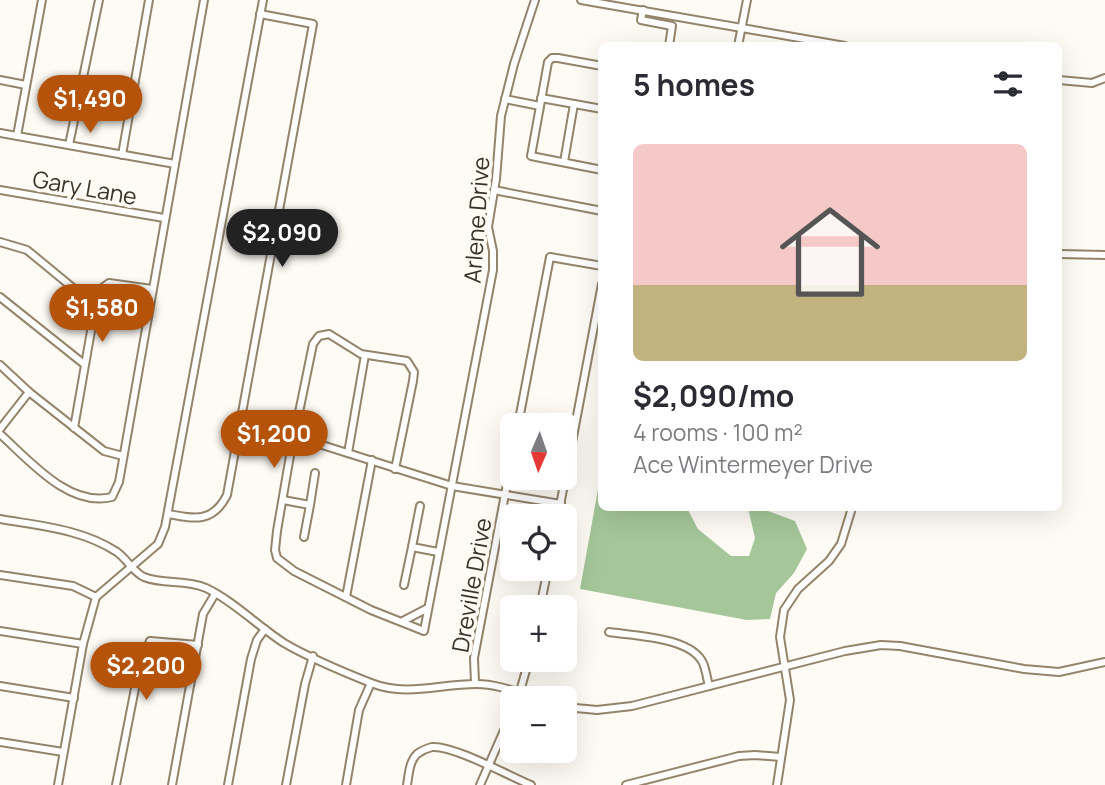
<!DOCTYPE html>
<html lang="en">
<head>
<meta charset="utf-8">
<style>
	body { margin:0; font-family:Manrope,sans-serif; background:#f7f7f7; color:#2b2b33; height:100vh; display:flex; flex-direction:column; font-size:26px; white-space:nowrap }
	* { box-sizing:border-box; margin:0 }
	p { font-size:23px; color:#7c7c81 }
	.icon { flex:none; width:38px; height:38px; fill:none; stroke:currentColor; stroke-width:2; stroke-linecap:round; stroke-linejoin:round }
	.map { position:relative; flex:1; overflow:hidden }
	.sheet { position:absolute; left:598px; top:42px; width:464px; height:469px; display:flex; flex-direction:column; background:#fff; border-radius:10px; box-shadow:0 7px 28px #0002 }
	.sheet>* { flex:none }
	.needle { width:46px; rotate:182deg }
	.fabs { position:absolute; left:500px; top:413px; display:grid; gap:14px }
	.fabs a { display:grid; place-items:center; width:77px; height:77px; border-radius:10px; background:#fff; box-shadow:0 7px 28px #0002; font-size:35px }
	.price { position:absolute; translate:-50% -60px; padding:0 16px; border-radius:24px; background:#b45309; color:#fff; font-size:23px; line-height:46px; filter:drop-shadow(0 2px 4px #0008) }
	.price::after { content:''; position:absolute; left:50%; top:42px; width:21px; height:16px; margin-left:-10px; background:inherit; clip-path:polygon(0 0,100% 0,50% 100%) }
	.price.on { background:#222; color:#fff }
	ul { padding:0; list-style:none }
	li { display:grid; align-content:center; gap:14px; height:371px; padding:0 35px }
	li+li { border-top:2px solid #e1e1e2 }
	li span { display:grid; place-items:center; height:217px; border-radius:10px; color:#555 }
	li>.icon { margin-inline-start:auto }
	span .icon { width:126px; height:126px; fill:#fffc; stroke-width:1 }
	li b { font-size:30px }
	h2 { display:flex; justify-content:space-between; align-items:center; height:84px; padding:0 35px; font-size:30px }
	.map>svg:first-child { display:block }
	.forest { fill:#a4c699 }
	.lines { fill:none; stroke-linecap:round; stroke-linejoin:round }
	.minor-casing { stroke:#94846b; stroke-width:10 }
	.minor { stroke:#fff; stroke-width:6 }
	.labels { text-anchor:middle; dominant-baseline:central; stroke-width:7; stroke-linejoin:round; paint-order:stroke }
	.street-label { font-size:23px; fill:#3a3328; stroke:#fefbf5 }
</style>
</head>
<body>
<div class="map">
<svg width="1105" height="785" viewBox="0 0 1105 785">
	<rect width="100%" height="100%" fill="#fefbf5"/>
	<polygon class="forest" points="602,467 602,508 687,508 698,529 731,556 749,556 755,538 748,508 760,508 795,521 807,549 794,573 776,593 770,619 747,620 580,589"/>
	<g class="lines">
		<defs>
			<g id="minor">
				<polyline points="581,0 845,46"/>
				<polyline points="643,10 641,20 672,26 669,46"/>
				<polyline points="738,46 747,0"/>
				<polyline points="602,66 558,58 552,58 548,62 531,156 602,170"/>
				<polyline points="0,80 26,85"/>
				<polyline points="1059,80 1092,83 1105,78"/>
				<polyline points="541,98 602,109"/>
				<polyline points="505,99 540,106"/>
				<polyline points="0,133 175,164"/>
				<polyline points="17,136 42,0"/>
				<polyline points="69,145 99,0"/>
				<polyline points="122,155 149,0"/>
				<polyline points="564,162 574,104"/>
				<polyline points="0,190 164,218"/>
				<polyline points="494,190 602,211"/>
				<polyline points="0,242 27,250 95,306"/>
				<polyline points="1059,254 1105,255"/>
				<polyline points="0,297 84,364"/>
				<polyline points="0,365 29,392 104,451 123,456"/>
				<polyline points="240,425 286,435"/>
				<polyline points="518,425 550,257 602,266"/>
				<polyline points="296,427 313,344 319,336 329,334 361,354 407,361 414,372 413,381 395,469"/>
				<circle cx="295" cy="436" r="9"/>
				<polyline points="74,428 98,291 109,283 152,289"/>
				<polyline points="0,429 29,392"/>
				<path d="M0,434C29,460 69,508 112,497L119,482L204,0"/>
				<polyline points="303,439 452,486 561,504"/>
				<polyline points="292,444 277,531 275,550 277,558 294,571 371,610 424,631 493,270 493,251 488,227 496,179 501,116 514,64 535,0"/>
				<polyline points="348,453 365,355"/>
				<polyline points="283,500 310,505 315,473"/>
				<path d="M168,514C195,519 213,523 227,495L313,24L260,14"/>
				<polyline points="558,516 602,284"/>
				<path d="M0,519C40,526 82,529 117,552C127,559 133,572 144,577C164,585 185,579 206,588C232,600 259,627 284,643C306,656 346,673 371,683C407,697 439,684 476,684C497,684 517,692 537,698"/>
				<polyline points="304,537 310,505"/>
				<polyline points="412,547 420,506"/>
				<polyline points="0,575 73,586 96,597"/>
				<polyline points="404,585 412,547 438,552"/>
				<polyline points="346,597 372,460"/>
				<polyline points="540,607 548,569"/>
				<polyline points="403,621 426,609"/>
				<polyline points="0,631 83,644"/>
				<path d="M609,632C635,636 691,637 703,663C706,670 707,679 709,686"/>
				<polyline points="475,683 474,658 513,452"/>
				<polyline points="0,686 74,698"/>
				<polyline points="518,698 529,660"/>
				<polyline points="565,707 597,710 632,706 845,651 881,645 900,646 1024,669 1059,672 1105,662"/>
				<polyline points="0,742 63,752"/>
				<polyline points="58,785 83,644 96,597 158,544 165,527 263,0"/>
				<polyline points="116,785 139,668 150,641 198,645"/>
				<polyline points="172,785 203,614 215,594"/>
				<polyline points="228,785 251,659 257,640 265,629"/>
				<polyline points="286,785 305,684 313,656"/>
				<polyline points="346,785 359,710 371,683"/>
				<path d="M407,785C409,774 409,762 417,754C421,751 428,748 432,747C453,745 509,776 531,785"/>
				<polyline points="480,785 513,710"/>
				<polyline points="626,785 739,756 755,755 781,757"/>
				<polyline points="777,785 790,700 780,637 784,610 798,589 829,561 841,544 852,508"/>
			</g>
		</defs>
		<use href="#minor" class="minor-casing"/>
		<use href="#minor" class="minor"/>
	</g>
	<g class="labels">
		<g class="street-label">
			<text transform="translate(85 187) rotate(10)">Gary Lane</text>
			<text transform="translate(476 220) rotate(-86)">Arlene Drive</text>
			<text transform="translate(471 585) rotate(-80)">Dreville Drive</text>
		</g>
	</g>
</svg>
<div class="fabs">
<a><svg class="needle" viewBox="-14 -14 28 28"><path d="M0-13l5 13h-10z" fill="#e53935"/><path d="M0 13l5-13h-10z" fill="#7c7c81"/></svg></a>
<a><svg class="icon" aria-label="locate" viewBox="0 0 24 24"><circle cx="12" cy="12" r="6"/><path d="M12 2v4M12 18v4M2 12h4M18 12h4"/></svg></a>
<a>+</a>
<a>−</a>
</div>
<b class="price" style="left:90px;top:135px">$1,490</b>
<b class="price on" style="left:282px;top:269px">$2,090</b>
<b class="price" style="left:102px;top:344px">$1,580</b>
<b class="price" style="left:274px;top:470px">$1,200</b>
<b class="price" style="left:146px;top:702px">$2,200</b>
<section class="sheet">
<h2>5 homes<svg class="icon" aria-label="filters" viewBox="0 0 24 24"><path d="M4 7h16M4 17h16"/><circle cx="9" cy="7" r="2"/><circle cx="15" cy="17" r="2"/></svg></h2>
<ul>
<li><span style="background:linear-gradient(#f6c9c9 65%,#c2b280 0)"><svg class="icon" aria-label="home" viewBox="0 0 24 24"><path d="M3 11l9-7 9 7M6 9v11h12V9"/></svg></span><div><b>$2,090/mo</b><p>4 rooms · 100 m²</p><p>Ace Wintermeyer Drive</p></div></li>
</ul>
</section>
</div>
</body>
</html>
